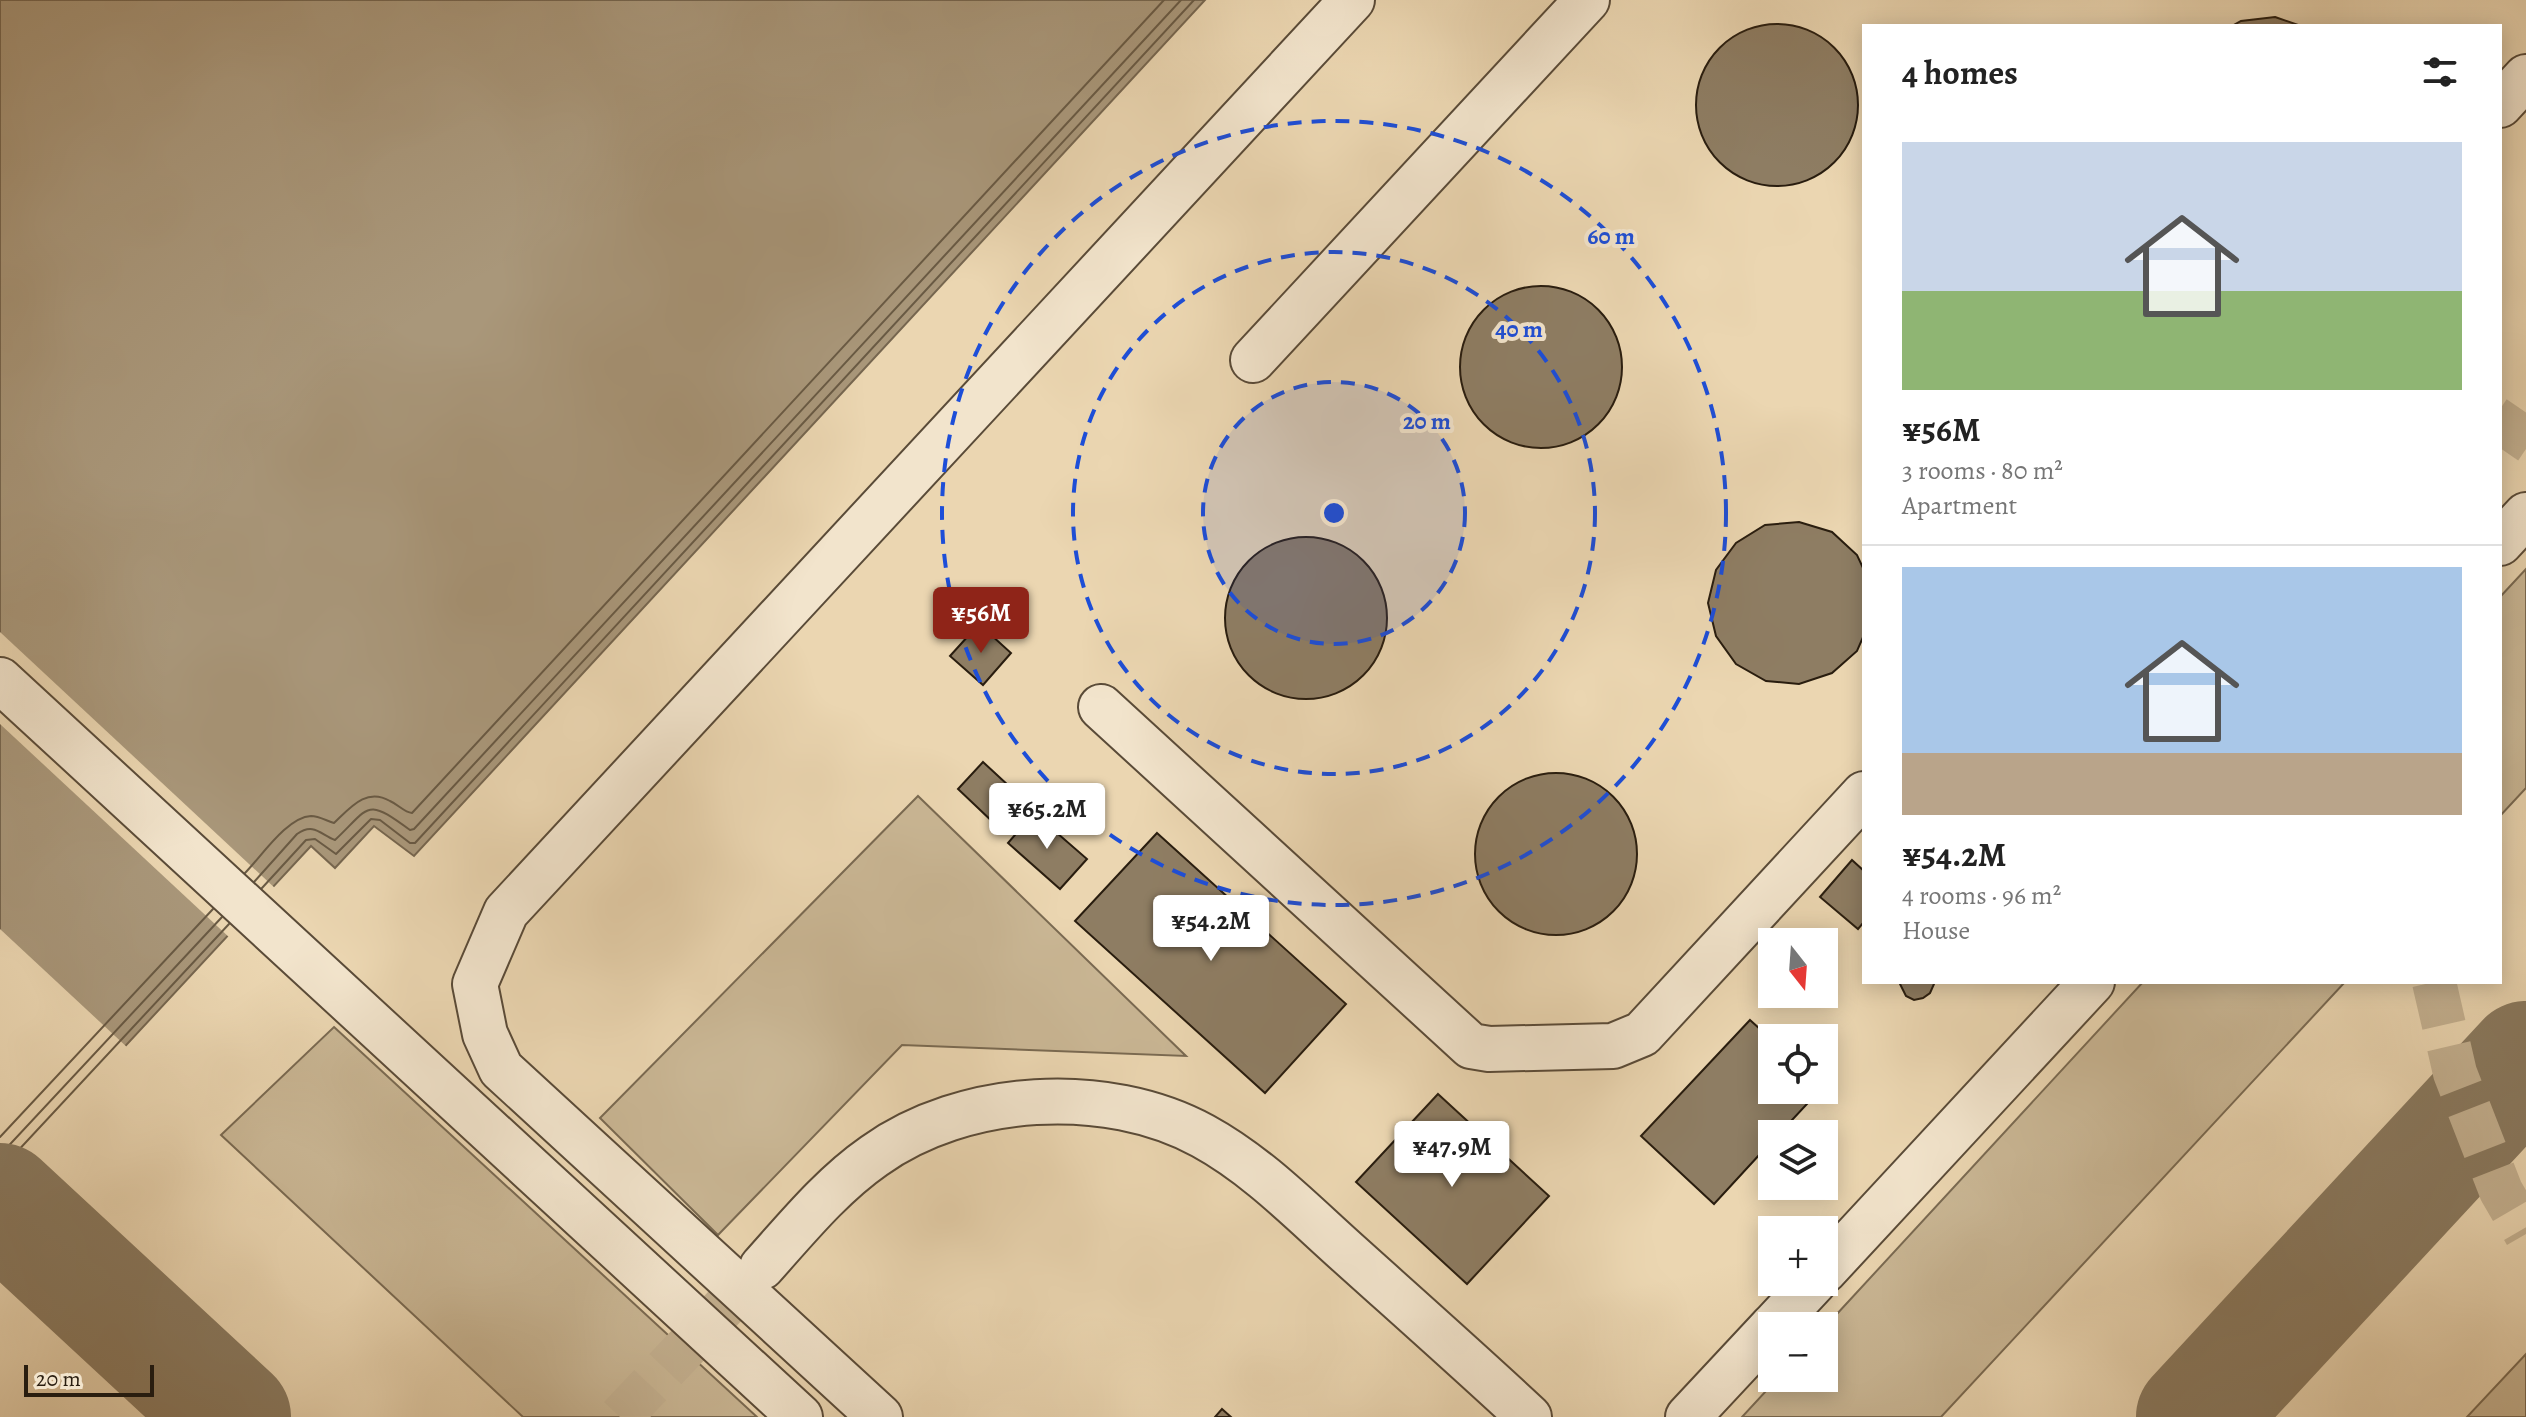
<!DOCTYPE html>
<html lang="en">
<head>
<meta charset="utf-8">
<style>
	body { margin:0; font-family:Alegreya,serif; background:#f6f6f6; color:#222; height:100vh; display:flex; flex-direction:column; font-size:30px; white-space:nowrap }
	* { box-sizing:border-box; margin:0 }
	p { font-size:26px; color:#767676 }
	.icon { flex:none; width:44px; height:44px; fill:none; stroke:currentColor; stroke-width:2; stroke-linecap:round; stroke-linejoin:round }
	.map { position:relative; flex:1; overflow:hidden }
	.drawer { position:absolute; left:1862px; top:24px; width:640px; height:960px; display:flex; flex-direction:column; background:#fff; border-radius:0px; box-shadow:0 4px 20px #0003 }
	.drawer>* { flex:none }
	.needle { width:52px; rotate:163deg }
	.buttons { position:absolute; left:1758px; top:928px; display:grid; gap:16px }
	.buttons a { display:grid; place-items:center; width:80px; height:80px; border-radius:0px; background:#fff; box-shadow:0 4px 20px #0003; font-size:40px }
	.scale { position:absolute; left:24px; bottom:20px; width:130px; box-sizing:border-box; padding-left:8px; border:4px solid #291d0f; border-top:0; font-size:22px; line-height:28px; white-space:nowrap; color:#291d0f; -webkit-text-stroke:6px #f2e4cc; paint-order:stroke }
	.price { position:absolute; translate:-50% -68px; padding:0 18px; border-radius:8px; background:#fff; color:#222; font-size:26px; line-height:52px; filter:drop-shadow(0 2px 4px #0008) }
	.price::after { content:''; position:absolute; left:50%; top:48px; width:24px; height:18px; margin-left:-12px; background:inherit; clip-path:polygon(0 0,100% 0,50% 100%) }
	.price.on { background:#8f2418; color:#fff }
	ul { padding:0; list-style:none }
	li { display:grid; align-content:center; gap:16px; height:424px; padding:0 40px }
	li+li { border-top:2px solid #e0e0e0 }
	li span { display:grid; place-items:center; height:248px; border-radius:0px; color:#555 }
	li>.icon { margin-inline-start:auto }
	span .icon { width:144px; height:144px; fill:#fffc; stroke-width:1 }
	li b { font-size:34px }
	h2 { display:flex; justify-content:space-between; align-items:center; height:96px; padding:0 40px; font-size:34px }
	.map>svg:first-child { display:block }
	.green { fill:#cab795; stroke:#7a6a52; stroke-width:2 }
	.water { fill:#a9977a; stroke:#76664f; stroke-width:2 }
	.pier { fill:#ebd6b1 }
	.lines { fill:none; stroke-linecap:round; stroke-linejoin:round }
	.shore { stroke:#695a44; stroke-width:2 }
	.taxiway { stroke:#8a7a60; stroke-width:118 }
	.building { fill:#8e7d63; stroke:#291d0f; stroke-width:2 }
	.minor-tunnel { stroke:#c4b191; stroke-width:44; stroke-dasharray:44 22; stroke-linecap:butt }
	.minor-casing { stroke:#5a4b38; stroke-width:48 }
	.minor { stroke:#f2e4cc; stroke-width:44 }
	.ring { fill:none; stroke:#1d4ed8; stroke-width:4; stroke-dasharray:14 10 }
	.centre { fill:#1d4ed8; stroke:#f2e4cc; stroke-width:4 }
	.ring-label { font-size:24px; text-anchor:middle; font-weight:bold; fill:#1d4ed8; stroke:#f2e4cc; stroke-width:8; stroke-linejoin:round; paint-order:stroke }
</style>
</head>
<body>
<div class="map">
<svg width="2526" height="1417" viewBox="0 0 2526 1417">
	<rect width="100%" height="100%" fill="#ebd6b1"/>
	<filter id="stains"><feTurbulence type="fractalNoise" baseFrequency=".0025" numOctaves="4"/><feColorMatrix values="0 0 0 0 .2 0 0 0 0 .09 0 0 0 0 .02 0 0 0 .5 -.17"/></filter>
	<radialGradient id="worn" r=".72"><stop offset=".6" stop-color="#630" stop-opacity="0"/><stop offset="1" stop-color="#630" stop-opacity=".3"/></radialGradient>
	<g class="green">
		<polygon points="2526,569 2526,788 2500,816 2500,597"/>
		<polygon points="918,796 1186,1056 902,1045 718,1235 600,1118"/>
		<polygon points="2143,982 2345,982 1941,1417 1742,1417 1778,1378 1824,1378 1824,1328"/>
		<polygon points="334,1027 757,1417 523,1417 221,1135"/>
		<polygon points="2526,1354 2526,1417 2467,1417"/>
	</g>
	<polygon class="water" points="0,0 1205,0 414,856 374,826 335,868 311,846 0,1181"/>
	<g class="pier">
		<polygon points="0,632 277,890 231,939 0,724"/>
		<polygon points="0,929 129,1049 0,1185"/>
	</g>
	<g class="lines">
		<g class="shore">
			<path d="M245,873C261,857 287,817 311,816C319,816 327,821 334,823C350,808 366,787 390,801C399,805 404,812 412,813L1164,0"/>
			<path d="M254,882L297,834C314,822 321,835 335,840C371,806 365,797 410,830L414,829L1181,0"/>
			<polyline points="262,888 306,840 315,839 336,854 371,819 380,820 410,843 415,843 1194,0"/>
			<polyline points="0,1137 213,909"/>
			<polyline points="0,1155 222,917"/>
			<polyline points="0,1170 229,924"/>
		</g>
		<g class="taxiway">
			<polyline points="0,1202 232,1417"/>
			<polyline points="2195,1417 2526,1060"/>
		</g>
	</g>
	<g class="building">
		<polygon points="2275,17 2301,26 2232,26 2241,21"/>
		<circle cx="1777" cy="105" r="81"/>
		<circle cx="1541" cy="367" r="81"/>
		<polygon points="1799,522 1832,532 1857,555 1864,570 1864,635 1857,651 1832,673 1799,684 1766,681 1736,664 1716,636 1708,603 1716,570 1736,543 1765,525"/>
		<circle cx="1306" cy="618" r="81"/>
		<polygon points="979,624 1011,653 983,685 950,656"/>
		<polygon points="983,762 1022,798 996,825 958,789"/>
		<circle cx="1556" cy="854" r="81"/>
		<polygon points="1034,813 1087,859 1060,889 1008,843"/>
		<polygon points="1157,833 1346,1004 1265,1093 1075,921"/>
		<polygon points="1852,860 1864,871 1864,922 1858,929 1820,897"/>
		<polygon points="1899,982 1934,982 1934,984 1930,993 1923,998 1914,1000 1906,996"/>
		<polygon points="1750,1020 1772,1040 1772,1090 1820,1090 1779,1134 1772,1134 1772,1141 1714,1204 1641,1136"/>
		<polygon points="1438,1094 1549,1196 1467,1284 1356,1182"/>
		<polygon points="1222,1409 1231,1417 1215,1417"/>
	</g>
	<g class="lines">
		<g class="minor-tunnel">
			<polyline points="2500,448 2526,410"/>
			<polyline points="2434,982 2455,1073 2501,1191 2526,1234"/>
			<polyline points="620,1417 762,1267"/>
		</g>
		<defs>
			<g id="minor">
				<polyline points="2500,105 2526,77"/>
				<polyline points="1253,360 1587,0"/>
				<polyline points="2500,543 2526,515"/>
				<polyline points="0,680 800,1417"/>
				<polyline points="1101,707 1471,1046 1489,1049 1613,1046 1642,1034 1864,794"/>
				<path d="M762,1267C797,1228 831,1186 874,1156C963,1092 1106,1083 1203,1136C1258,1166 1303,1213 1349,1254C1409,1308 1470,1362 1529,1417"/>
				<polyline points="1824,1271 2092,982"/>
				<polyline points="1773,1326 1814,1282"/>
				<polyline points="880,1417 501,1069 485,1034 475,984 506,912 1352,0"/>
				<polyline points="1688,1417 1772,1327"/>
			</g>
		</defs>
		<use href="#minor" class="minor-casing"/>
		<use href="#minor" class="minor"/>
	</g>
	<circle cx="1334" cy="513" r="131" fill="#1d4ed8" fill-opacity=".12"/>
	<g class="ring">
		<circle cx="1334" cy="513" r="131"/>
		<circle cx="1334" cy="513" r="261"/>
		<circle cx="1334" cy="513" r="392"/>
	</g>
	<circle cx="1334" cy="513" r="12" class="centre"/>
	<g class="ring-label">
		<text x="1611" y="244">60 m</text>
		<text x="1519" y="337">40 m</text>
		<text x="1427" y="429">20 m</text>
	</g>
	<rect width="100%" height="100%" filter="url(#stains)"/>
	<rect width="100%" height="100%" fill="url(#worn)"/>
</svg>
<div class="buttons">
<a><svg class="needle" viewBox="-14 -14 28 28"><path d="M0-13l5 13h-10z" fill="#e53935"/><path d="M0 13l5-13h-10z" fill="#767676"/></svg></a>
<a><svg class="icon" aria-label="locate" viewBox="0 0 24 24"><circle cx="12" cy="12" r="6"/><path d="M12 2v4M12 18v4M2 12h4M18 12h4"/></svg></a>
<a><svg class="icon" aria-label="layers" viewBox="0 0 24 24"><path d="M12 4l9 5-9 5-9-5zM3 14l9 5 9-5"/></svg></a>
<a>+</a>
<a>−</a>
</div>
<div class="scale">20 m</div>
<b class="price on" style="left:981px;top:655px">¥56M</b>
<b class="price" style="left:1047px;top:851px">¥65.2M</b>
<b class="price" style="left:1211px;top:963px">¥54.2M</b>
<b class="price" style="left:1452px;top:1189px">¥47.9M</b>
<section class="drawer">
<h2>4 homes<svg class="icon" aria-label="filters" viewBox="0 0 24 24"><path d="M4 7h16M4 17h16"/><circle cx="9" cy="7" r="2"/><circle cx="15" cy="17" r="2"/></svg></h2>
<ul>
<li><span style="background:linear-gradient(#c9d6e8 60%,#8fb573 0)"><svg class="icon" aria-label="home" viewBox="0 0 24 24"><path d="M3 11l9-7 9 7M6 9v11h12V9"/></svg></span><div><b>¥56M</b><p>3 rooms · 80 m²</p><p>Apartment</p></div></li>
<li><span style="background:linear-gradient(#a9c7e8 75%,#b9a48a 0)"><svg class="icon" aria-label="home" viewBox="0 0 24 24"><path d="M3 11l9-7 9 7M6 9v11h12V9"/></svg></span><div><b>¥54.2M</b><p>4 rooms · 96 m²</p><p>House</p></div></li>
</ul>
</section>
</div>
</body>
</html>
